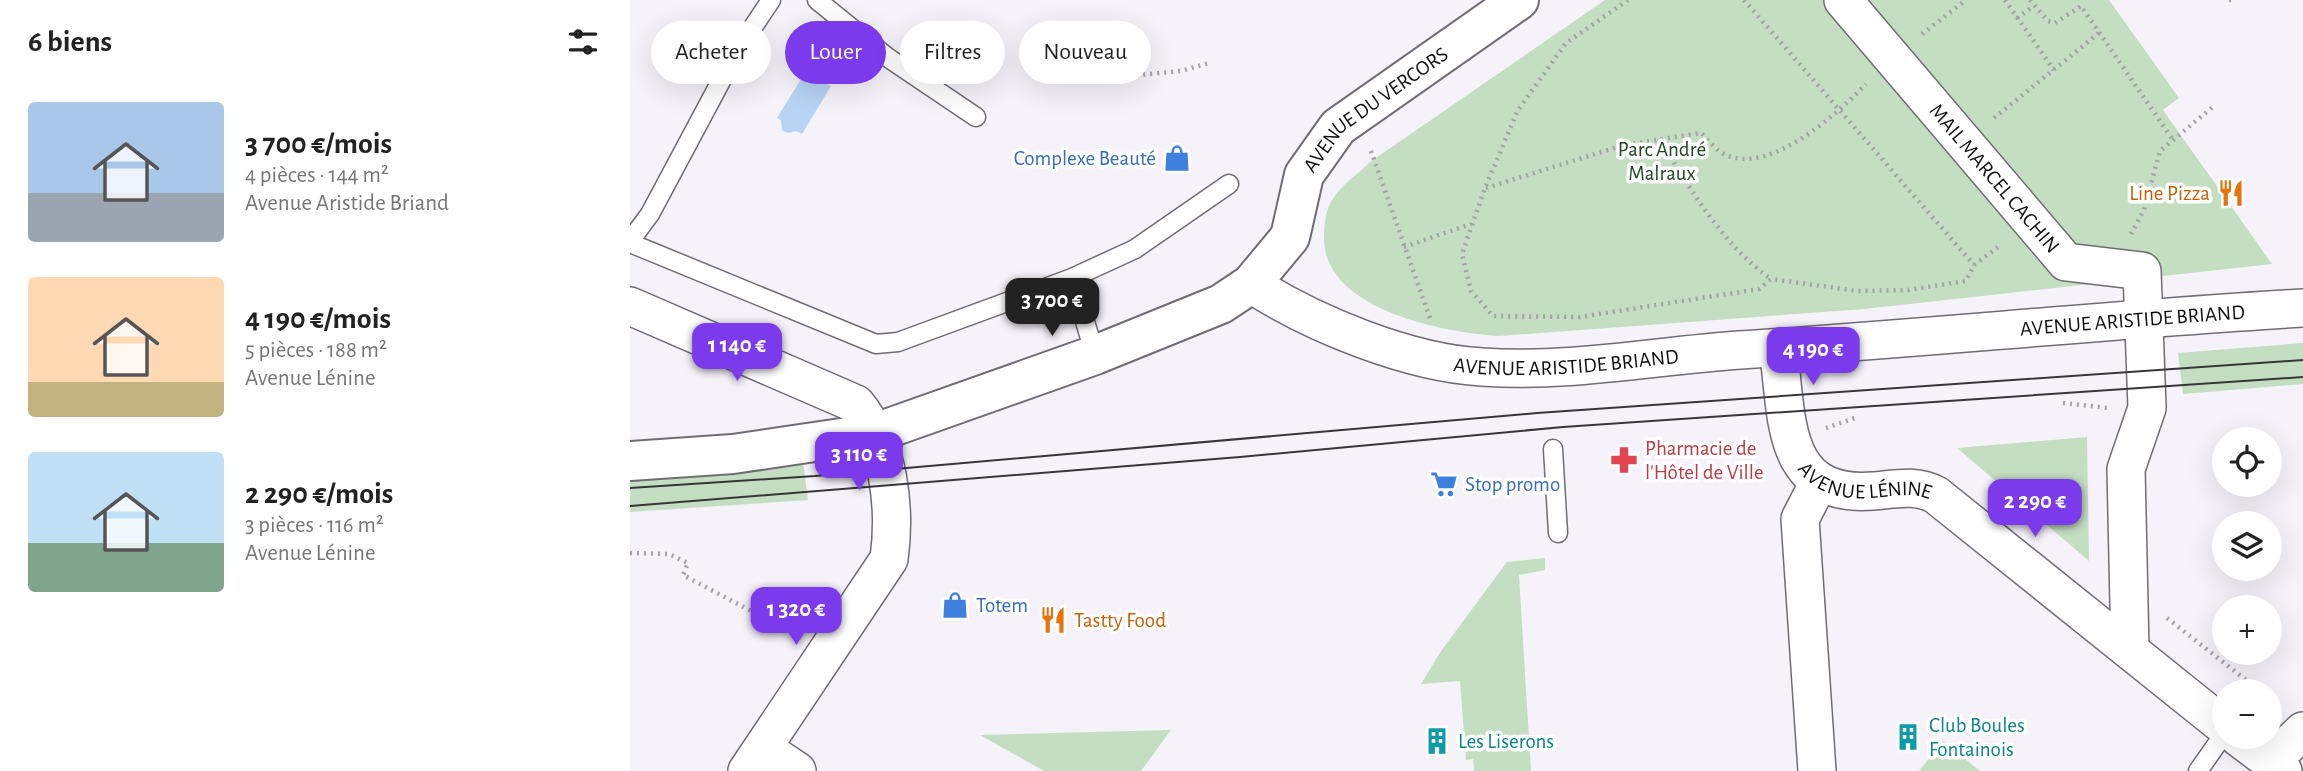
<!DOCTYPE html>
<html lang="fr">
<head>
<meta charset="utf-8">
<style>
	body { margin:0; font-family:"Alegreya Sans",sans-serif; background:#f6f6f6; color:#222; height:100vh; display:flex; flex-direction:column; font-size:26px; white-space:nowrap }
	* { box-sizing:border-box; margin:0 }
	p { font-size:23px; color:#767676 }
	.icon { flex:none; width:38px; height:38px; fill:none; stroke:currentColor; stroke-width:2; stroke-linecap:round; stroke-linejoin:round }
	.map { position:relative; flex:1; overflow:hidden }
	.side { display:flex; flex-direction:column; background:#fff; width:630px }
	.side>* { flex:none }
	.top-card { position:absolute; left:21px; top:21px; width:665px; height:63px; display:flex; gap:14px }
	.fabs { position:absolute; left:1582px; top:427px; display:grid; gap:14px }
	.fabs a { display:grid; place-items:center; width:70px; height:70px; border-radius:50%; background:#fff; box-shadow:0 7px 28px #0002; font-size:35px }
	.price { position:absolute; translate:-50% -60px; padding:0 16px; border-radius:14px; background:#7c3aed; color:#fff; font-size:23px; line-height:46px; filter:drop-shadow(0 2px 4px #0008) }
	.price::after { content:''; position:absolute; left:50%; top:42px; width:21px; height:16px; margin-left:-10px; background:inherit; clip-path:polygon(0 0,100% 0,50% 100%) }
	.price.current { background:#222; color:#fff }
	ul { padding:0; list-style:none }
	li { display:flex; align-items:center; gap:21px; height:175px; padding:0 28px }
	li span { display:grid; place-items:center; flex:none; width:196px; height:140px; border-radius:7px; color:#555 }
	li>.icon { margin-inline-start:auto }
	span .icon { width:84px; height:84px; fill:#fffc; stroke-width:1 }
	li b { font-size:30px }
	h2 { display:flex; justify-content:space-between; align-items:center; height:84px; padding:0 28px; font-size:30px }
	.chip { padding:0 24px; border-radius:32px; background:#fff; box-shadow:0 7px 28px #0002; font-size:24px; line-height:63px }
	.chip.current { background:#7c3aed; color:#fff }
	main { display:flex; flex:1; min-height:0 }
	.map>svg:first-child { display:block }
	.green { fill:#c4dec2 }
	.water { fill:#b7d4f4 }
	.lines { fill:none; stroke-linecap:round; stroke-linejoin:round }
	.lane-casing { stroke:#716c74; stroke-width:21 }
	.street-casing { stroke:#716c74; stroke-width:40 }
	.secondary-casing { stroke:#716c74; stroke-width:42 }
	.path { stroke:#a4a1a7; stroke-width:4.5; stroke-dasharray:2 5; stroke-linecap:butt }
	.lane { stroke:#fff; stroke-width:18 }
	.street { stroke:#fff; stroke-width:37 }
	.secondary { stroke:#fff; stroke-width:38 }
	.tram { stroke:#38363a; stroke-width:2 }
	.labels { text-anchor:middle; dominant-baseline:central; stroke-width:7; stroke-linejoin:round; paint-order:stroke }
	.street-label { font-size:21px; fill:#0f0e11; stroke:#fff }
	.park-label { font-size:21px; fill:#1e481e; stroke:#fff }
	.shop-label { font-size:21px; fill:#366cbe; stroke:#fff; text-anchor:start }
	.food-label { font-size:21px; fill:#c56008; stroke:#fff; text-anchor:end }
	.health-label { font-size:21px; fill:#be3a42; stroke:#fff; text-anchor:start }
	.culture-label { font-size:21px; fill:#0d838f; stroke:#fff; text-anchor:start }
</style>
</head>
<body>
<main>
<section class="side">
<h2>6 biens<svg class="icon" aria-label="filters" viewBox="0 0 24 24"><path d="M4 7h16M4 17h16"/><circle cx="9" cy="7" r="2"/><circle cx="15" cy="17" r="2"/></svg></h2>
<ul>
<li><span style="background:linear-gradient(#a9c7e8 65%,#9aa5b1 0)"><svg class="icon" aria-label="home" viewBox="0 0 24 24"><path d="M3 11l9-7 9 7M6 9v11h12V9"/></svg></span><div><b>3 700 €/mois</b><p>4 pièces · 144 m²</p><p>Avenue Aristide Briand</p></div></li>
<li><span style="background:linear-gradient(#ffd9b3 75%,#c2b280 0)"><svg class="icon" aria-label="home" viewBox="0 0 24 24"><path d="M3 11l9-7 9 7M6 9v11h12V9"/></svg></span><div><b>4 190 €/mois</b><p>5 pièces · 188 m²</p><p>Avenue Lénine</p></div></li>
<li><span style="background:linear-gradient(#bfe0f5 65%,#7fa58c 0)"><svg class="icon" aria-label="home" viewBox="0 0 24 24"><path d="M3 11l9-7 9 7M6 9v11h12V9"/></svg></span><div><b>2 290 €/mois</b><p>3 pièces · 116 m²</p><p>Avenue Lénine</p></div></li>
</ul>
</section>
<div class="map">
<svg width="1673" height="771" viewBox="0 0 1673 771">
	<rect width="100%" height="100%" fill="#f6f2fa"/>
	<g class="green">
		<path d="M975,0H1479L1549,98L1533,110L1642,264L1234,309L869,336C814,333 691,309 694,236C694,224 696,210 702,200C712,184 727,175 740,162Z"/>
		<polygon points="1673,343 1673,384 1553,394 1548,353"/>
		<polygon points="1457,437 1459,561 1327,448"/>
		<polygon points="173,461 178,500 0,512 0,472"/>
		<polygon points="915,558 915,570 889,575 901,771 844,771 843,759 836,760 830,681 791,684 811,651 877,562"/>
		<polygon points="541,730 511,771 414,771 350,735"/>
		<polygon points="1313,741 1350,771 1289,771"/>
	</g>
	<polygon class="water" points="176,71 201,86 172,134 166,131 158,133 152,130 151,120 147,118"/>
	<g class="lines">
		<defs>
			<g id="lane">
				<polyline points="187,0 257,57 346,117"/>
				<polyline points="0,241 20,214 107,51 141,0"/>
				<polyline points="0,243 246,344 268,342 442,278 505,249 599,184"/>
				<polyline points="442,278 465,355"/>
				<polyline points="923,449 928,533"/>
				<polyline points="1568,771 1594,734"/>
			</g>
			<g id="street">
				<path id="s1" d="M1213,0L1436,262L1512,271L1517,408L1496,469L1500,650"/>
				<path id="s2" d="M621,284C683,324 779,363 852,367C938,373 1024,356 1110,350C1298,338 1485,319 1673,308"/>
				<path d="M0,306L226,404C259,444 266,508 259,559L117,771"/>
				<path id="s3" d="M1148,348C1158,416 1149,498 1243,491C1266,489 1286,484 1306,495L1594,726"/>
				<polyline points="1608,737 1653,771"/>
				<polyline points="134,749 167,771"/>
				<polyline points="1640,762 1673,731"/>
				<polyline points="1187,771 1170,519 1189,482"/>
			</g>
			<g id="secondary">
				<path id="s4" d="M0,461L103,454L245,433L465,355L591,304L621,284L660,237L674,175L708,127L889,0"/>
			</g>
		</defs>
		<use href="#lane" class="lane-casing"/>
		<use href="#street" class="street-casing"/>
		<use href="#secondary" class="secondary-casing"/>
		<g class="path">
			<polyline points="998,0 936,43 888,110 855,188 832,254 841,291 863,316 950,317 1129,289 1141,279 1228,291 1278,290 1336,281 1344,265 1371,245"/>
			<polyline points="1114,0 1344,265"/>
			<polyline points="1375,0 1424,70"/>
			<polyline points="1400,0 1418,21 1425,23 1451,6 1543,140"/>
			<polyline points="1599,0 1601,0"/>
			<polyline points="1387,18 1404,6"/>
			<polyline points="1292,34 1336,0"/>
			<polyline points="447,41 499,76 551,71 579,63"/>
			<polyline points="1364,118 1469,33"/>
			<path d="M1029,139C1061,189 1092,245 1141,279"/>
			<polyline points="741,151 801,321"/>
			<path d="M856,188L994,145L1071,133C1078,139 1087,152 1096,155C1141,175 1208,113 1236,84"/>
			<polyline points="1501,234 1514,210 1530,151 1585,105"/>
			<polyline points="774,247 841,224"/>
			<polyline points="1433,403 1478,408"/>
			<polyline points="1196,428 1228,417"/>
			<polyline points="0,553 39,554 58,563 53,575 138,620"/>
			<polyline points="1537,618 1630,691"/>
		</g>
		<use href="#lane" class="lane"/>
		<use href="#street" class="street"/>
		<use href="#secondary" class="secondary"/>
		<g class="tram">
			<polyline points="0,488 185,476 907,413 1673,360"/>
			<polyline points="0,506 610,457 933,427 1673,377"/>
		</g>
	</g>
	<defs>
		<symbol id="shop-bare" viewBox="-9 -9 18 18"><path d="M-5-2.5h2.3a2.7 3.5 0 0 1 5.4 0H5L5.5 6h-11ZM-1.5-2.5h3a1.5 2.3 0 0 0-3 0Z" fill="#3f7fe0" stroke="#fff" stroke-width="2.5" paint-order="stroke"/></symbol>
		<symbol id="restaurant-bare" viewBox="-9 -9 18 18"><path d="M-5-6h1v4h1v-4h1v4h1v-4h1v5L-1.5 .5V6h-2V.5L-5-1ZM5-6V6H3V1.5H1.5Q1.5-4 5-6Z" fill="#e8710a" stroke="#fff" stroke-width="2.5" paint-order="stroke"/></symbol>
		<symbol id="pharmacy-bare" viewBox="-9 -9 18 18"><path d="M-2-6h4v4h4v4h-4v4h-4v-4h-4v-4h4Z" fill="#e0444e" stroke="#fff" stroke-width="2.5" paint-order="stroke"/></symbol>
		<symbol id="supermarket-bare" viewBox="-9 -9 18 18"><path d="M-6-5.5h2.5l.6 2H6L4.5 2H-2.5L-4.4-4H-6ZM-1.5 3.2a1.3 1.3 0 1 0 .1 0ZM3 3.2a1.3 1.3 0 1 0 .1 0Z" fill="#3f7fe0" stroke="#fff" stroke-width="2.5" paint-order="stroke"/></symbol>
		<symbol id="building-bare" viewBox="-9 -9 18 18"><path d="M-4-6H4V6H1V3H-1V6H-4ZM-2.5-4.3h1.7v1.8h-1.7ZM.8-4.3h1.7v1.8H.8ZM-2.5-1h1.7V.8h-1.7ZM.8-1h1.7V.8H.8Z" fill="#0f9aa8" stroke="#fff" stroke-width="2.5" paint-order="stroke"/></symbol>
	</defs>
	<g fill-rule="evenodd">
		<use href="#shop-bare" x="528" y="139" width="38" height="38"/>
		<use href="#restaurant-bare" x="1582" y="174" width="38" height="38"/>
		<use href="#pharmacy-bare" x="975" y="441" width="38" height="38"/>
		<use href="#supermarket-bare" x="795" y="465" width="38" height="38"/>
		<use href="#shop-bare" x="306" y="586" width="38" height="38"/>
		<use href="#restaurant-bare" x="404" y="601" width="38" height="38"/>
		<use href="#building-bare" x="1259" y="718" width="38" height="38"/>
		<use href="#building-bare" x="788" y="722" width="38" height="38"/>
	</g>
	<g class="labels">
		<g class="street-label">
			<text stroke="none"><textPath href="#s4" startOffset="875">AVENUE DU VERCORS</textPath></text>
			<text stroke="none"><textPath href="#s1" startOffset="234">MAIL MARCEL CACHIN</textPath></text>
			<text stroke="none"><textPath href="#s2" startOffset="900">AVENUE ARISTIDE BRIAND</textPath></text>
			<text stroke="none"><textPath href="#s2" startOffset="332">AVENUE ARISTIDE BRIAND</textPath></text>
			<text stroke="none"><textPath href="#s3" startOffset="189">AVENUE LÉNINE</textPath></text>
		</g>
		<g class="park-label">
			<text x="1032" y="149">Parc André<tspan x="1032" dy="24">Malraux</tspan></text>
		</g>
		<g class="shop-label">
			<text x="526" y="158" text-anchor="end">Complexe Beauté</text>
			<text x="835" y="484">Stop promo</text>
			<text x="346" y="605">Totem</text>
		</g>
		<g class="food-label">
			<text x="1580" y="193">Line Pizza</text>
			<text x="444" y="620" text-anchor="start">Tastty Food</text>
		</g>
		<g class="health-label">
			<text x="1015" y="448">Pharmacie de<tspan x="1015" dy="24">l'Hôtel de Ville</tspan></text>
		</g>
		<g class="culture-label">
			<text x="1299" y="725">Club Boules<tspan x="1299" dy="24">Fontainois</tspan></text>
			<text x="828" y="741">Les Liserons</text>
		</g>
	</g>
</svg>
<div class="fabs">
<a><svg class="icon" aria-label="locate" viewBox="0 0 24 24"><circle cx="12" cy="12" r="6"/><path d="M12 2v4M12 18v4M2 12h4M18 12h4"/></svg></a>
<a><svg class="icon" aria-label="layers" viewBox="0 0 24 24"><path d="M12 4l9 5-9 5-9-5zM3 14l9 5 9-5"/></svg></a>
<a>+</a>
<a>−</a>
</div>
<b class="price current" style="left:422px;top:338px">3 700 €</b>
<b class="price" style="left:107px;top:383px">1 140 €</b>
<b class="price" style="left:1183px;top:387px">4 190 €</b>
<b class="price" style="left:229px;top:492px">3 110 €</b>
<b class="price" style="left:1405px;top:539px">2 290 €</b>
<b class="price" style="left:166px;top:647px">1 320 €</b>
<div class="top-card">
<a class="chip">Acheter</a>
<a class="chip current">Louer</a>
<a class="chip">Filtres</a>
<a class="chip">Nouveau</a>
</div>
</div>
</main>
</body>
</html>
